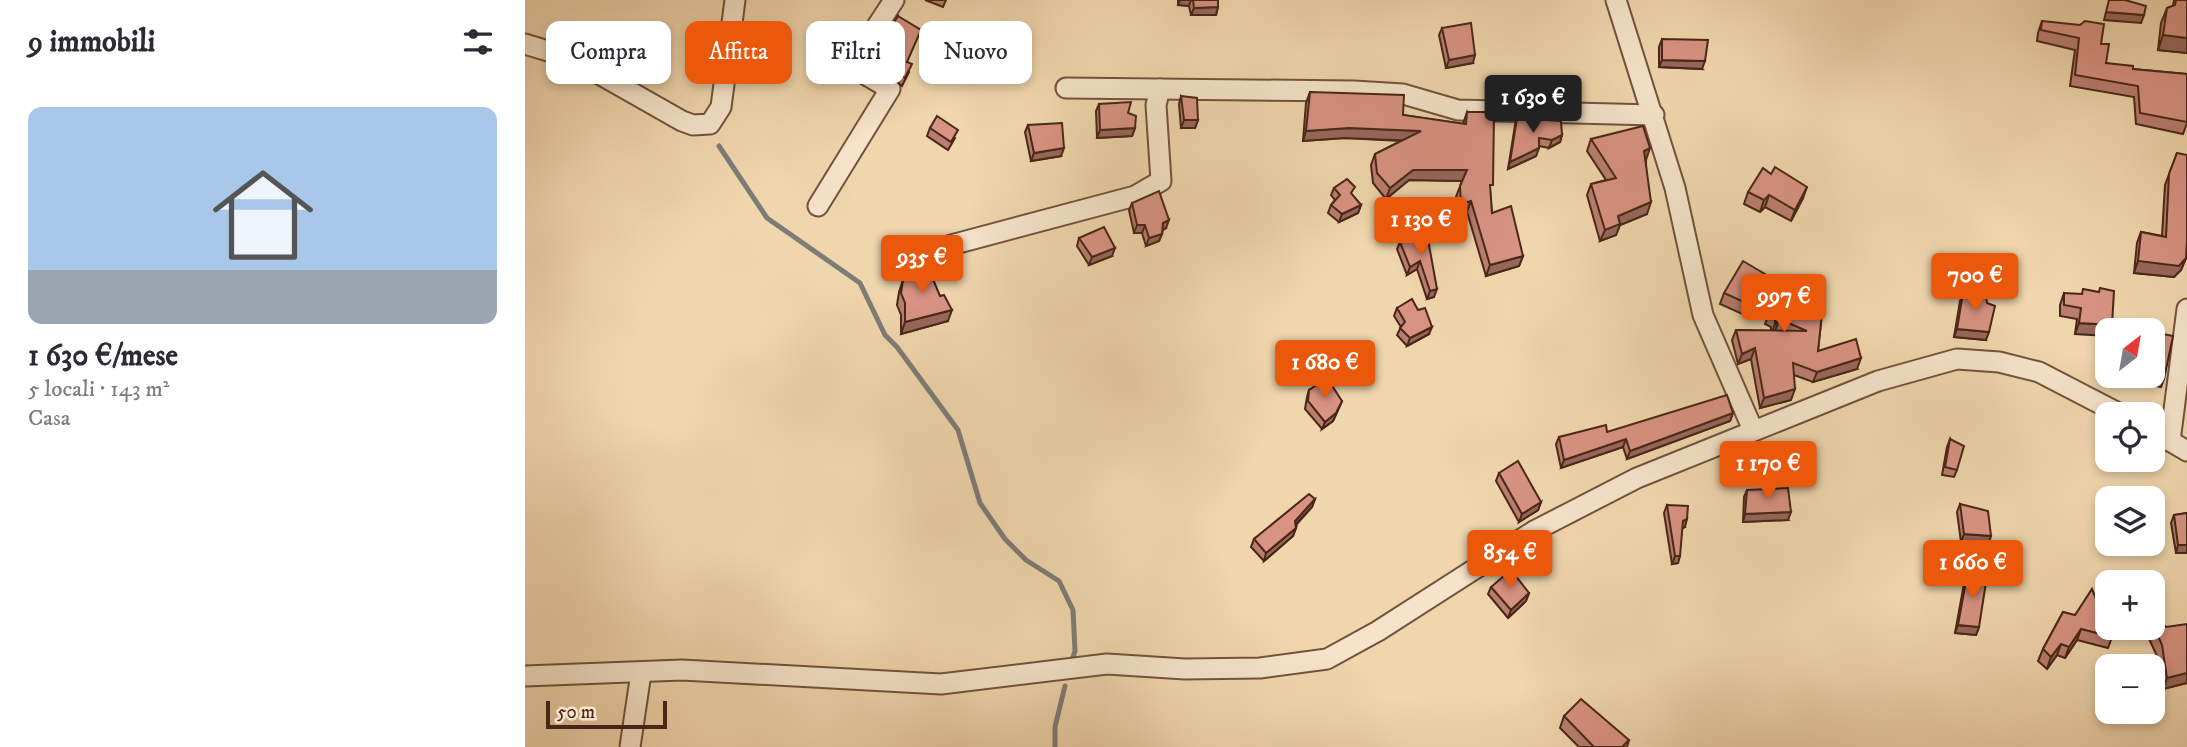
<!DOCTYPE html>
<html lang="it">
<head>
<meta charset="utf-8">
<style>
	body { margin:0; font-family:"IM FELL DW Pica",serif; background:#f2f2f3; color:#2b2b33; height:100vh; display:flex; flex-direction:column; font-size:26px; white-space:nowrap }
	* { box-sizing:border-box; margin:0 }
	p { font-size:23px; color:#7c7c81 }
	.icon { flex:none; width:38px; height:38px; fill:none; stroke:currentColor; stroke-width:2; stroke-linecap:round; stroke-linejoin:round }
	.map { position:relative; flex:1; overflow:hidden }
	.details { display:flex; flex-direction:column; background:#fff; width:525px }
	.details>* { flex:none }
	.guide { position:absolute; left:21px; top:21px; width:665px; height:63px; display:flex; gap:14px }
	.needle { width:46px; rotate:31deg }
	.tools { position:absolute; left:1570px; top:318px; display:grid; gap:14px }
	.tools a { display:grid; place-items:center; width:70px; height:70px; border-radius:14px; background:#fff; box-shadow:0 4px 10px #0003; font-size:35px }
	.scale { position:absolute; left:21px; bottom:18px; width:121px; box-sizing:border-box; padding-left:7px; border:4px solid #492617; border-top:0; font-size:19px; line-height:24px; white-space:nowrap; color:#492617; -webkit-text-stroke:5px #f5e4ca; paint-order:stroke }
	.price { position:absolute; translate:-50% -60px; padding:0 16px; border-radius:7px; background:#ea580c; color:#fff; font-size:23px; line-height:46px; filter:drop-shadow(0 2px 4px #0008) }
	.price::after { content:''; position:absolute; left:50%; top:42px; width:21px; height:16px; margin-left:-10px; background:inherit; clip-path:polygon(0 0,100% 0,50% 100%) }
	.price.current { background:#222; color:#fff }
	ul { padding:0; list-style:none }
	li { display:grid; align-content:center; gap:14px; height:371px; padding:0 28px }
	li+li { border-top:2px solid #e1e1e2 }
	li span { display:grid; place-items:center; height:217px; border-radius:14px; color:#555 }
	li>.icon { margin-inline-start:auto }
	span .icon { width:126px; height:126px; fill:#fffc; stroke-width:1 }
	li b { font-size:30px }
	h2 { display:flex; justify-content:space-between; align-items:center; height:84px; padding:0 28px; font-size:30px }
	.pill { padding:0 24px; border-radius:14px; background:#fff; box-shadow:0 4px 10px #0003; font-size:24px; line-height:63px }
	.pill.current { background:#ea580c; color:#fff }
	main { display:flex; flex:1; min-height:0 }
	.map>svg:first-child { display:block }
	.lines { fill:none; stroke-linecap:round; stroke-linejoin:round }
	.stream { stroke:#7e7c77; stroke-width:5 }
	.street-casing { stroke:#73523c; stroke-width:23 }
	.street { stroke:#f5e4ca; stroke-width:19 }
	.wall { fill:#ba7e70; stroke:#492617; stroke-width:2 }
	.shaded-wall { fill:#97675b; stroke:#492617; stroke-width:2 }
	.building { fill:#d89382; stroke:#492617; stroke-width:2 }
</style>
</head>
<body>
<main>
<section class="details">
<h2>9 immobili<svg class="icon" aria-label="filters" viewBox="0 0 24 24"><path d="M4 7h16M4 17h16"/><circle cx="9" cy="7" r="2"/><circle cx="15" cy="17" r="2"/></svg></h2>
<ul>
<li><span style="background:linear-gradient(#a9c7e8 75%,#9aa5b1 0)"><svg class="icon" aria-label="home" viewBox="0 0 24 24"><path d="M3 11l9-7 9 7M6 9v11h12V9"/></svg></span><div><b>1 630 €/mese</b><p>5 locali · 143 m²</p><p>Casa</p></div></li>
</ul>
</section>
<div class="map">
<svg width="1662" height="747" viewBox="0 0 1662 747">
	<rect width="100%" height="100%" fill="#f0d6ad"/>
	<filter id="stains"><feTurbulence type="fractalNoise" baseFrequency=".00286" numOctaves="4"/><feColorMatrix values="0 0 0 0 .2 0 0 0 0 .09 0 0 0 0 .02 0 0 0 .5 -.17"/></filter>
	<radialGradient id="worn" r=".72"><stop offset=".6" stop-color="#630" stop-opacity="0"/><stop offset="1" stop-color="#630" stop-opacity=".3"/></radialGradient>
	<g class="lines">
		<g class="stream">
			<polyline points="194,146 242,218 335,283 360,335 372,347 433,430 455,503 480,539 501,560 534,581 548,610 550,651 547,660"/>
			<polyline points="530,747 530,727 540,686"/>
		</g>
		<defs>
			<g id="street">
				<polyline points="1091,0 1150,188 1178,315 1228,430"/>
				<polyline points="0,44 46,58 157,121 168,125 185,124 196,107 210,0"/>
				<polyline points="541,88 829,91 878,94 933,110 1129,115"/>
				<polyline points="293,206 365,89 326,66 369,0"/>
				<polyline points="402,257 426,245 610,196 636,181 631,105 635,89"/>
				<polyline points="1628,431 1662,451"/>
				<polyline points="1645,441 1662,309"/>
				<polyline points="0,676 157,670 416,684 582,664 660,669 735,668 802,659 853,631 1009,531 1112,478 1353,381 1432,359 1474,362 1514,372 1597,415"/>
				<polyline points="105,747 116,673"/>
			</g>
		</defs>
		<use href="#street" class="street-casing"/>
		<use href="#street" class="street"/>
	</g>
	<g class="wall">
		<polygon points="400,0 421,0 418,7"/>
		<polygon points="653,0 693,0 693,7 691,15 666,15 664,6 653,5"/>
		<polygon points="1649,0 1662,0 1662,53 1633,50 1636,23 1642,8 1648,6"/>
		<polygon points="373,16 384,72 377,86 361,73 368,53 357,47 359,39"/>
		<polygon points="1517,21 1576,44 1581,63 1608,69 1662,74 1662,123 1658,134 1611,124 1609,97 1545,86 1550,50 1512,41 1513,33"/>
		<polygon points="917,28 948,63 921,68 914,35"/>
		<polygon points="1137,39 1177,69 1134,67 1134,47"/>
		<polygon points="785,92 878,115 938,124 942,112 965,191 967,213 998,256 994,266 961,276 942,212 932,215 931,197 937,181 884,180 861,199 848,183 846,165 850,154 876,141 820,138 778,141 781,103"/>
		<polygon points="656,96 673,120 670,128 656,128 654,104"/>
		<polygon points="574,104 603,113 610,128 607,136 572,138 571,111"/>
		<polygon points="992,118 1037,135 1035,142 1024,148 1014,146 1011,156 983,169 990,125"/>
		<polygon points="503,125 536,156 506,161 500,132"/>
		<polygon points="405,128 430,138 423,150 402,136"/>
		<polygon points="1066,139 1121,160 1122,214 1095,225 1091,235 1075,241 1062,195 1066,184 1081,180 1062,151"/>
		<polygon points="1652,153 1661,258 1656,270 1649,277 1609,273 1612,243 1616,232 1637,236 1640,185"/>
		<polygon points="809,188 827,195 836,205 833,213 814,222 803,213 806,205 810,200 806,195"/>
		<polygon points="1223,192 1278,198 1266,221 1240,207 1235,212 1219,204"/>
		<polygon points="607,203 641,228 638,230 634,241 621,246 617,233 609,233 604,210"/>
		<polygon points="902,234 909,297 902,299 892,269 882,275 872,249 875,242"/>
		<polygon points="554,238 587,256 564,265 552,246"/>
		<polygon points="386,268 415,296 423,321 376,334 376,315 372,305 374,292 378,280 383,277"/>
		<polygon points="1199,293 1271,304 1263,314 1297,313 1293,351 1332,369 1288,382 1269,375 1266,400 1235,408 1226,359 1213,364 1207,340 1211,330 1246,331 1246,327 1240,324 1244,314 1224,317 1195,304"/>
		<polygon points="1438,293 1461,340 1429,337 1435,301"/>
		<polygon points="1539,293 1587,325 1585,331 1550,334 1552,319 1535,316 1535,305"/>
		<polygon points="872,308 904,334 882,346 872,335 876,327 869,316"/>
		<polygon points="1617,376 1628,376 1639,379 1636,387 1617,383"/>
		<polygon points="784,390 817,401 808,421 797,429 780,409 782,397"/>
		<polygon points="1208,413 1205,421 1102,459 1098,447 1036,468 1031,444 1034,437 1082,432"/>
		<polygon points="1425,439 1432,470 1429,477 1417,475 1422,447"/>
		<polygon points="974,473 1016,502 1013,510 994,522 971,481"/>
		<polygon points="1222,490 1263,520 1218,522 1219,497"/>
		<polygon points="790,499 787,507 771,525 771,528 768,536 739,561 726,547 729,539"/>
		<polygon points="1435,504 1464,543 1436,542 1432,512"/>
		<polygon points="1142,505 1160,527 1157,528 1153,563 1147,564 1139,513"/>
		<polygon points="1662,513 1662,553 1651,553 1646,523 1649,515"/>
		<polygon points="1443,570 1454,627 1451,635 1430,633 1440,578"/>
		<polygon points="966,587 1004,593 1001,601 983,618 963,594"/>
		<polygon points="1538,612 1587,637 1583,648 1552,640 1540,658 1532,655 1522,669 1513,661 1518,649"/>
		<polygon points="1628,615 1662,683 1638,689 1632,656 1619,628 1628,628"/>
		<polygon points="1039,716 1104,740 1102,747 1054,747 1035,728"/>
	</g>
	<g class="shaded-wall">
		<polygon points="655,0 666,0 664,6 653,5"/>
		<polygon points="693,7 691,15 666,15 669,8"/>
		<polygon points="1581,12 1619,15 1616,23 1579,20"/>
		<polygon points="1638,35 1662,38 1662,53 1633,50"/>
		<polygon points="950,55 948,63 921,68 924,60"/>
		<polygon points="1137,60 1180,61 1177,69 1134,67"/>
		<polygon points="659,120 673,120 670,128 656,128"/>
		<polygon points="610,128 607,136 572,138 575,130"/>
		<polygon points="824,128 896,131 892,141 820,138 778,141 781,131"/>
		<polygon points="1037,135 1035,142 1024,148 1027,140"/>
		<polygon points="539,148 536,156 506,161 509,153"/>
		<polygon points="1014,148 1011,156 983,169 985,162"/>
		<polygon points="1125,148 1121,160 1115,163 1119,151"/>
		<polygon points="888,170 942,170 938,181 884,180 861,199 865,188"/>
		<polygon points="1282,187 1278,198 1266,221 1270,210"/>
		<polygon points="1244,195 1240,207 1235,212 1239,200"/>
		<polygon points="946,201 942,212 932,215 936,204"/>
		<polygon points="1126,202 1122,214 1095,225 1091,235 1075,241 1080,230 1093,216"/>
		<polygon points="836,205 833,213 814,222 817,214"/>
		<polygon points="644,220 641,228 636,231 638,223"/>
		<polygon points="612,225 620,225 617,233 609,233"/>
		<polygon points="637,234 634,241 621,246 624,238"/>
		<polygon points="590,248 587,256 564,265 567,257"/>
		<polygon points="998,256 994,266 961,276 965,265"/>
		<polygon points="1661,258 1656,270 1649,277 1609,273 1613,261"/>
		<polygon points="895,261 892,269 882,275 885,267"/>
		<polygon points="912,289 909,297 902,299 905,291"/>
		<polygon points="1274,294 1271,304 1258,320 1258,314"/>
		<polygon points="1248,304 1245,314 1224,317 1228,306"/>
		<polygon points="427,310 423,321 376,334 380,322"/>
		<polygon points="1254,319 1251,329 1246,334 1250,324"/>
		<polygon points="1554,323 1587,325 1585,331 1582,331 1582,336 1550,334"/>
		<polygon points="907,327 904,334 882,346 885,338"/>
		<polygon points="1432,329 1464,332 1461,340 1429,337"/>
		<polygon points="1230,348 1226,359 1213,364 1217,354"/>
		<polygon points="1336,358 1332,369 1288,382 1292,372"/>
		<polygon points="1270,389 1266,400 1235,408 1239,398"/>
		<polygon points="817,401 808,421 797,429 800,422"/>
		<polygon points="1208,413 1205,421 1102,459 1105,451"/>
		<polygon points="1101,439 1098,447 1036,468 1039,460"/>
		<polygon points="790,499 787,507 767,528 770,521"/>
		<polygon points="1016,502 1013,510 994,522 997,514"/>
		<polygon points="1266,512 1263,520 1218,522 1220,514"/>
		<polygon points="1162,519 1160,527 1155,529 1158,521"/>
		<polygon points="771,528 768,536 739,561 741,553"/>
		<polygon points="1439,534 1466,536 1464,543 1436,542"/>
		<polygon points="1653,545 1662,545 1662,553 1651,553"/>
		<polygon points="1150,556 1155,556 1153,563 1147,564"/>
		<polygon points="1004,593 1001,601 983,618 986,610"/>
		<polygon points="1433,625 1454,627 1451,635 1430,633"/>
		<polygon points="1556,629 1552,640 1540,658 1544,647"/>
		<polygon points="1536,644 1532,655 1522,669 1526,657"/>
		<polygon points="1662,672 1662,683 1638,689 1642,678"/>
	</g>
	<g class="building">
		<polygon points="668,0 693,0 693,7 669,8"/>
		<polygon points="1584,0 1600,0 1621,6 1619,15 1581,12"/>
		<polygon points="1651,0 1662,0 1662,38 1638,35 1642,8 1650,5"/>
		<polygon points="373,16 396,30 382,62 387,64 380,78 364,65 371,45 359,39"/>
		<polygon points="1517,21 1555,25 1560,21 1579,24 1576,44 1584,44 1581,63 1608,66 1608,69 1662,74 1662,122 1615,113 1613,86 1550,75 1554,38 1516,30"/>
		<polygon points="946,23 950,55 924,60 917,28"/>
		<polygon points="1137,39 1183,40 1180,61 1137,60"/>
		<polygon points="785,92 879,95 878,115 941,124 942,112 969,112 968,185 965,185 967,213 986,206 998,256 965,265 946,201 936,204 935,186 942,170 888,170 865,188 852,173 850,154 896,131 824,128 781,131"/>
		<polygon points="656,96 672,98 673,120 659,120"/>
		<polygon points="606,102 603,113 611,116 610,128 575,130 574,104"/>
		<polygon points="412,116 433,130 426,142 405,128"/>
		<polygon points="992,118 1036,121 1037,135 1027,140 1014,138 1014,148 985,162"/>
		<polygon points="537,123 539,148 509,153 503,125"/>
		<polygon points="1118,126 1125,148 1119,151 1126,202 1093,216 1095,224 1080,230 1066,184 1091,178 1066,139"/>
		<polygon points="1652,153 1662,155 1662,240 1661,258 1654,266 1613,261 1616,232 1641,237 1644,174"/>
		<polygon points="1250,167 1282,187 1270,210 1244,195 1239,200 1223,192 1238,168 1246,174"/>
		<polygon points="822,179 830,187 826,193 836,205 817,214 806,205 815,195 809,188"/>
		<polygon points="634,191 644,220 638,223 637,234 624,238 620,225 612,225 607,203"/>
		<polygon points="579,227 590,248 567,257 554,238"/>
		<polygon points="902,234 912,289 905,291 895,261 885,267 875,242"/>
		<polygon points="1218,261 1274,294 1258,314 1297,313 1293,351 1331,339 1336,358 1292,372 1268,363 1270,389 1239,398 1230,348 1217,354 1211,330 1282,331 1254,319 1250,324 1250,316 1244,314 1249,314 1248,304 1228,306 1199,293"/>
		<polygon points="402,265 415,296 419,295 427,310 380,322 380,303 376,293 378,280 387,275 386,268"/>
		<polygon points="1575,288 1589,291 1587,325 1554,323 1556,308 1539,305 1539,293 1557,294 1558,289 1574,292"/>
		<polygon points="1438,293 1461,296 1462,303 1470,306 1464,332 1432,329"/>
		<polygon points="887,299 893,310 900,308 907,327 885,338 875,328 880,322 872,308"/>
		<polygon points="1628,332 1648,336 1639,379 1625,376 1628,376"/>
		<polygon points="802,378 817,401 811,413 800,422 783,401 784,390"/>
		<polygon points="1202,395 1208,413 1105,451 1101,439 1039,460 1034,437 1081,425 1082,432"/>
		<polygon points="1425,439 1439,446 1432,470 1420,467"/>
		<polygon points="993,461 1016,502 997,514 974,473"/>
		<polygon points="1263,488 1266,512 1220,514 1222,490"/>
		<polygon points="784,494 790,499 770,521 771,528 741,553 729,539"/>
		<polygon points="1435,504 1463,511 1466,536 1439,534"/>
		<polygon points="1142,505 1163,506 1162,519 1158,521 1155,556 1150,556"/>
		<polygon points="1662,513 1662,545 1653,545 1649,515"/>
		<polygon points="986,570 1004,593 986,610 966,587"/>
		<polygon points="1443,570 1462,576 1454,627 1433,625"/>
		<polygon points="1567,589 1582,625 1582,628 1583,628 1587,637 1556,629 1544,647 1536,644 1526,657 1518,649 1538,612 1550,615"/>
		<polygon points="1628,615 1641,627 1662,624 1662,673 1642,678 1637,645 1628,625"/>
		<polygon points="1056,699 1104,740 1097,747 1069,747 1039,716"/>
	</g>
	<rect width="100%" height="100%" filter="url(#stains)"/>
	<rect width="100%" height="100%" fill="url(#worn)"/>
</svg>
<div class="tools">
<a><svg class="needle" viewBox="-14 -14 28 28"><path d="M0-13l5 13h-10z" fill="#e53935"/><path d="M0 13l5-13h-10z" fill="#7c7c81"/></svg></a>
<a><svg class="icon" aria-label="locate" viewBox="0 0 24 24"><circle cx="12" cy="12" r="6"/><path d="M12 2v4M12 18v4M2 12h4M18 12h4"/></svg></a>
<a><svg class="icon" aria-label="layers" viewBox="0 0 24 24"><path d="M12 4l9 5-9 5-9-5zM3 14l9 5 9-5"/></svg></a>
<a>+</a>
<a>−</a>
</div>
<div class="scale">50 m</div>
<b class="price current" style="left:1008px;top:135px">1 630 €</b>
<b class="price" style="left:896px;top:257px">1 130 €</b>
<b class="price" style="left:397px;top:295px">935 €</b>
<b class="price" style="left:1450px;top:313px">700 €</b>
<b class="price" style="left:1259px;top:334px">997 €</b>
<b class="price" style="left:800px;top:400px">1 680 €</b>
<b class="price" style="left:1243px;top:501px">1 170 €</b>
<b class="price" style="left:985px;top:590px">854 €</b>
<b class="price" style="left:1448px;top:600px">1 660 €</b>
<div class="guide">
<a class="pill">Compra</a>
<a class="pill current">Affitta</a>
<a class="pill">Filtri</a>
<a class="pill">Nuovo</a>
</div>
</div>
</main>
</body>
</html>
